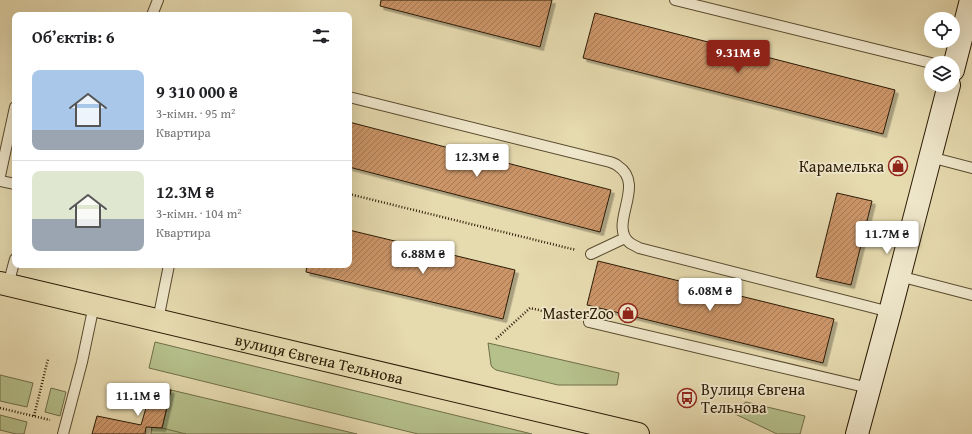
<!DOCTYPE html>
<html lang="uk">
<head>
<meta charset="utf-8">
<style>
	body { margin:0; font-family:"Gentium Book Plus",serif; background:#f2f2f2; color:#202124; height:100vh; display:flex; flex-direction:column; font-size:15px; white-space:nowrap }
	* { box-sizing:border-box; margin:0 }
	p { font-size:13px; color:#757577 }
	.icon { flex:none; width:22px; height:22px; fill:none; stroke:currentColor; stroke-width:2; stroke-linecap:round; stroke-linejoin:round }
	.map { position:relative; flex:1; overflow:hidden }
	.details { position:absolute; left:12px; top:12px; width:340px; height:256px; display:flex; flex-direction:column; background:#fff; border-radius:8px; box-shadow:0 4px 16px #0002 }
	.details>* { flex:none }
	.fabs { position:absolute; left:924px; top:12px; display:grid; gap:8px }
	.fabs a { display:grid; place-items:center; width:36px; height:36px; border-radius:50%; background:#fff; box-shadow:0 4px 16px #0002; font-size:20px }
	.price { position:absolute; translate:-50% -34px; padding:0 9px; border-radius:4px; background:#fff; color:#222; font-size:13px; line-height:26px; filter:drop-shadow(0 1px 2px #0008) }
	.price::after { content:''; position:absolute; left:50%; top:24px; width:12px; height:9px; margin-left:-6px; background:inherit; clip-path:polygon(0 0,100% 0,50% 100%) }
	.price.active { background:#8f2418; color:#fff }
	ul { padding:0; list-style:none }
	li { display:flex; align-items:center; gap:12px; height:100px; padding:0 20px }
	li+li { border-top:1px solid #e0e0e0 }
	li span { display:grid; place-items:center; flex:none; width:112px; height:80px; border-radius:8px; color:#555 }
	li>.icon { margin-inline-start:auto }
	span .icon { width:48px; height:48px; fill:#fffc; stroke-width:1 }
	li b { font-size:17px }
	h2 { display:flex; justify-content:space-between; align-items:center; height:48px; padding:0 20px; font-size:17px }
	.map>svg:first-child { display:block }
	.green { fill:#b5c08b; stroke:#706e48 }
	.forest { fill:url(#forest-crowns); stroke:#706e48 }
	.building { fill:url(#building-hatch); stroke:#2c1c06; filter:url(#shadow) }
	.lines { fill:none; stroke-linecap:round; stroke-linejoin:round }
	.lane-casing { stroke:#5a4c30; stroke-width:12 }
	.secondary-casing { stroke:#2c1c06; stroke-width:24 }
	.primary-casing { stroke:#2c1c06; stroke-width:24 }
	.path { stroke:#2c1c06; stroke-width:2.5; stroke-dasharray:1 2; stroke-linecap:butt }
	.lane { stroke:#efe7cb; stroke-width:10 }
	.secondary { stroke:#efe7cb; stroke-width:22 }
	.primary { stroke:#e6daaf; stroke-width:22 }
	.labels { text-anchor:middle; dominant-baseline:central; stroke-width:3.5; stroke-linejoin:round; paint-order:stroke }
	.poi-label { font-size:16px; fill:#2c1c06; stroke:#efe7cb; text-anchor:end }
	.street-label { font-size:16px; fill:#2c1c06; stroke:#efe7cb }
</style>
</head>
<body>
<div class="map">
<svg width="972" height="434" viewBox="0 0 972 434">
	<defs>
		<pattern id="forest-crowns" width="20" height="18" patternUnits="userSpaceOnUse"><rect width="20" height="18" fill="#b5c08b"/><path d="M2 6a3 3 0 1 1 6 0M12 15a3 3 0 1 1 6 0" fill="none" stroke="#9ca476"/></pattern>
		<pattern id="building-hatch" width="6" height="6" patternUnits="userSpaceOnUse"><rect width="6" height="6" fill="#cb9568"/><path d="M-1 1l2-2M0 6l6-6M5 7l2-2" fill="none" stroke="#a57954"/></pattern>
		<filter id="shadow"><feDropShadow dx="3.5" dy="3.5" stdDeviation="0" flood-color="#0004"/></filter>
	</defs>
	<rect width="100%" height="100%" fill="#e6daaf"/>
	<filter id="stains"><feTurbulence type="fractalNoise" baseFrequency=".005" numOctaves="4"/><feColorMatrix values="0 0 0 0 .2 0 0 0 0 .09 0 0 0 0 .02 0 0 0 .5 -.17"/></filter>
	<radialGradient id="worn" r=".72"><stop offset=".6" stop-color="#630" stop-opacity="0"/><stop offset="1" stop-color="#630" stop-opacity=".3"/></radialGradient>
	<g class="green">
		<polygon points="155,342 532,434 418,434 149,368"/>
		<polygon points="488,343 619,373 617,385 558,385 496,370 492,367 491,365"/>
		<polygon points="0,375 33,383 27,407 0,401"/>
		<polygon points="51,388 66,392 60,416 45,412"/>
		<polygon points="171,390 357,434 151,434 152,427 162,428"/>
		<polygon points="746,402 805,416 800,434 777,434 731,412"/>
		<polygon points="0,415 27,422 24,434 16,434 0,430"/>
	</g>
	<polygon class="forest" points="152,427 162,428 186,434 151,434"/>
	<g class="building">
		<polygon points="381,0 552,0 540,47 380,6"/>
		<polygon points="595,13 895,90 883,134 583,58"/>
		<polygon points="349,122 611,190 600,232 349,167"/>
		<polygon points="837,193 872,201 851,285 816,277"/>
		<polygon points="349,230 515,270 503,319 306,272 307,265 349,265"/>
		<polygon points="598,261 834,319 823,363 587,305"/>
		<polygon points="152,387 171,390 162,428 146,427 145,434 92,434 97,416 141,425"/>
	</g>
	<g class="lines">
		<defs>
			<g id="lane">
				<polyline points="675,0 931,63"/>
				<polyline points="152,15 158,0"/>
				<path d="M349,97L610,162C613,163 616,164 618,166C647,185 607,225 630,243C633,245 636,246 639,248L890,312"/>
				<polyline points="930,157 972,168"/>
				<polyline points="0,176 15,107"/>
				<polyline points="0,181 15,184"/>
				<polyline points="591,254 625,238"/>
				<polyline points="899,276 972,295"/>
				<polyline points="8,285 15,259"/>
				<polyline points="158,320 169,265"/>
				<polyline points="589,322 869,388"/>
				<polyline points="63,434 82,362 94,305"/>
			</g>
			<g id="secondary">
				<polyline points="953,70 971,0"/>
				<polyline points="857,434 890,312 949,85"/>
			</g>
			<g id="primary">
				<path id="s1" d="M0,283L638,434"/>
			</g>
		</defs>
		<use href="#lane" class="lane-casing"/>
		<use href="#secondary" class="secondary-casing"/>
		<use href="#primary" class="primary-casing"/>
		<g class="path">
			<polyline points="349,194 576,250"/>
			<polyline points="496,339 530,308 574,318"/>
			<polyline points="0,408 50,420"/>
			<polyline points="34,416 48,359"/>
		</g>
		<use href="#lane" class="lane"/>
		<use href="#secondary" class="secondary"/>
		<use href="#primary" class="primary"/>
	</g>
	<defs>
		<symbol id="shop-ring" viewBox="-11 -11 22 22"><circle r="9.5" fill="#efe7cb" stroke="#8f2418" stroke-width="1.5"/><path d="M-5-2.5h2.3a2.7 3.5 0 0 1 5.4 0H5L5.5 6h-11ZM-1.5-2.5h3a1.5 2.3 0 0 0-3 0Z" fill="#8f2418"/></symbol>
		<symbol id="bus-ring" viewBox="-11 -11 22 22"><circle r="9.5" fill="#efe7cb" stroke="#8f2418" stroke-width="1.5"/><path d="M-5-6H5V4H4V6H2V4H-2V6H-4V4H-5ZM-3.5-4V0h7V-4ZM-3.5 1.2v1.5H-2V1.2ZM2 1.2v1.5H3.5V1.2Z" fill="#8f2418"/></symbol>
	</defs>
	<g fill-rule="evenodd">
		<use href="#shop-ring" x="887" y="155" width="22" height="22"/>
		<use href="#shop-ring" x="617" y="302" width="22" height="22"/>
		<use href="#bus-ring" x="676" y="387" width="22" height="22"/>
	</g>
	<g class="labels">
		<g class="poi-label">
			<text x="884" y="166">Карамелька</text>
			<text x="614" y="313">MasterZoo</text>
			<text x="701" y="389" text-anchor="start">Вулиця Євгена<tspan x="701" dy="18">Тельнова</tspan></text>
		</g>
		<g class="street-label">
			<text stroke="none"><textPath href="#s1" startOffset="328">вулиця Євгена Тельнова</textPath></text>
		</g>
	</g>
	<rect width="100%" height="100%" filter="url(#stains)"/>
	<rect width="100%" height="100%" fill="url(#worn)"/>
</svg>
<div class="fabs">
<a><svg class="icon" aria-label="locate" viewBox="0 0 24 24"><circle cx="12" cy="12" r="6"/><path d="M12 2v4M12 18v4M2 12h4M18 12h4"/></svg></a>
<a><svg class="icon" aria-label="layers" viewBox="0 0 24 24"><path d="M12 4l9 5-9 5-9-5zM3 14l9 5 9-5"/></svg></a>
</div>
<b class="price active" style="left:738px;top:74px">9.31M ₴</b>
<b class="price" style="left:477px;top:178px">12.3M ₴</b>
<b class="price" style="left:887px;top:255px">11.7M ₴</b>
<b class="price" style="left:423px;top:275px">6.88M ₴</b>
<b class="price" style="left:710px;top:312px">6.08M ₴</b>
<b class="price" style="left:138px;top:417px">11.1M ₴</b>
<section class="details">
<h2>Об’єктів: 6<svg class="icon" aria-label="filters" viewBox="0 0 24 24"><path d="M4 7h16M4 17h16"/><circle cx="9" cy="7" r="2"/><circle cx="15" cy="17" r="2"/></svg></h2>
<ul>
<li><span style="background:linear-gradient(#a9c7e8 75%,#9aa5b1 0)"><svg class="icon" aria-label="home" viewBox="0 0 24 24"><path d="M3 11l9-7 9 7M6 9v11h12V9"/></svg></span><div><b>9 310 000 ₴</b><p>3-кімн. · 95 m²</p><p>Квартира</p></div></li>
<li><span style="background:linear-gradient(#dfe7d0 60%,#9aa5b1 0)"><svg class="icon" aria-label="home" viewBox="0 0 24 24"><path d="M3 11l9-7 9 7M6 9v11h12V9"/></svg></span><div><b>12.3M ₴</b><p>3-кімн. · 104 m²</p><p>Квартира</p></div></li>
</ul>
</section>
</div>
</body>
</html>
